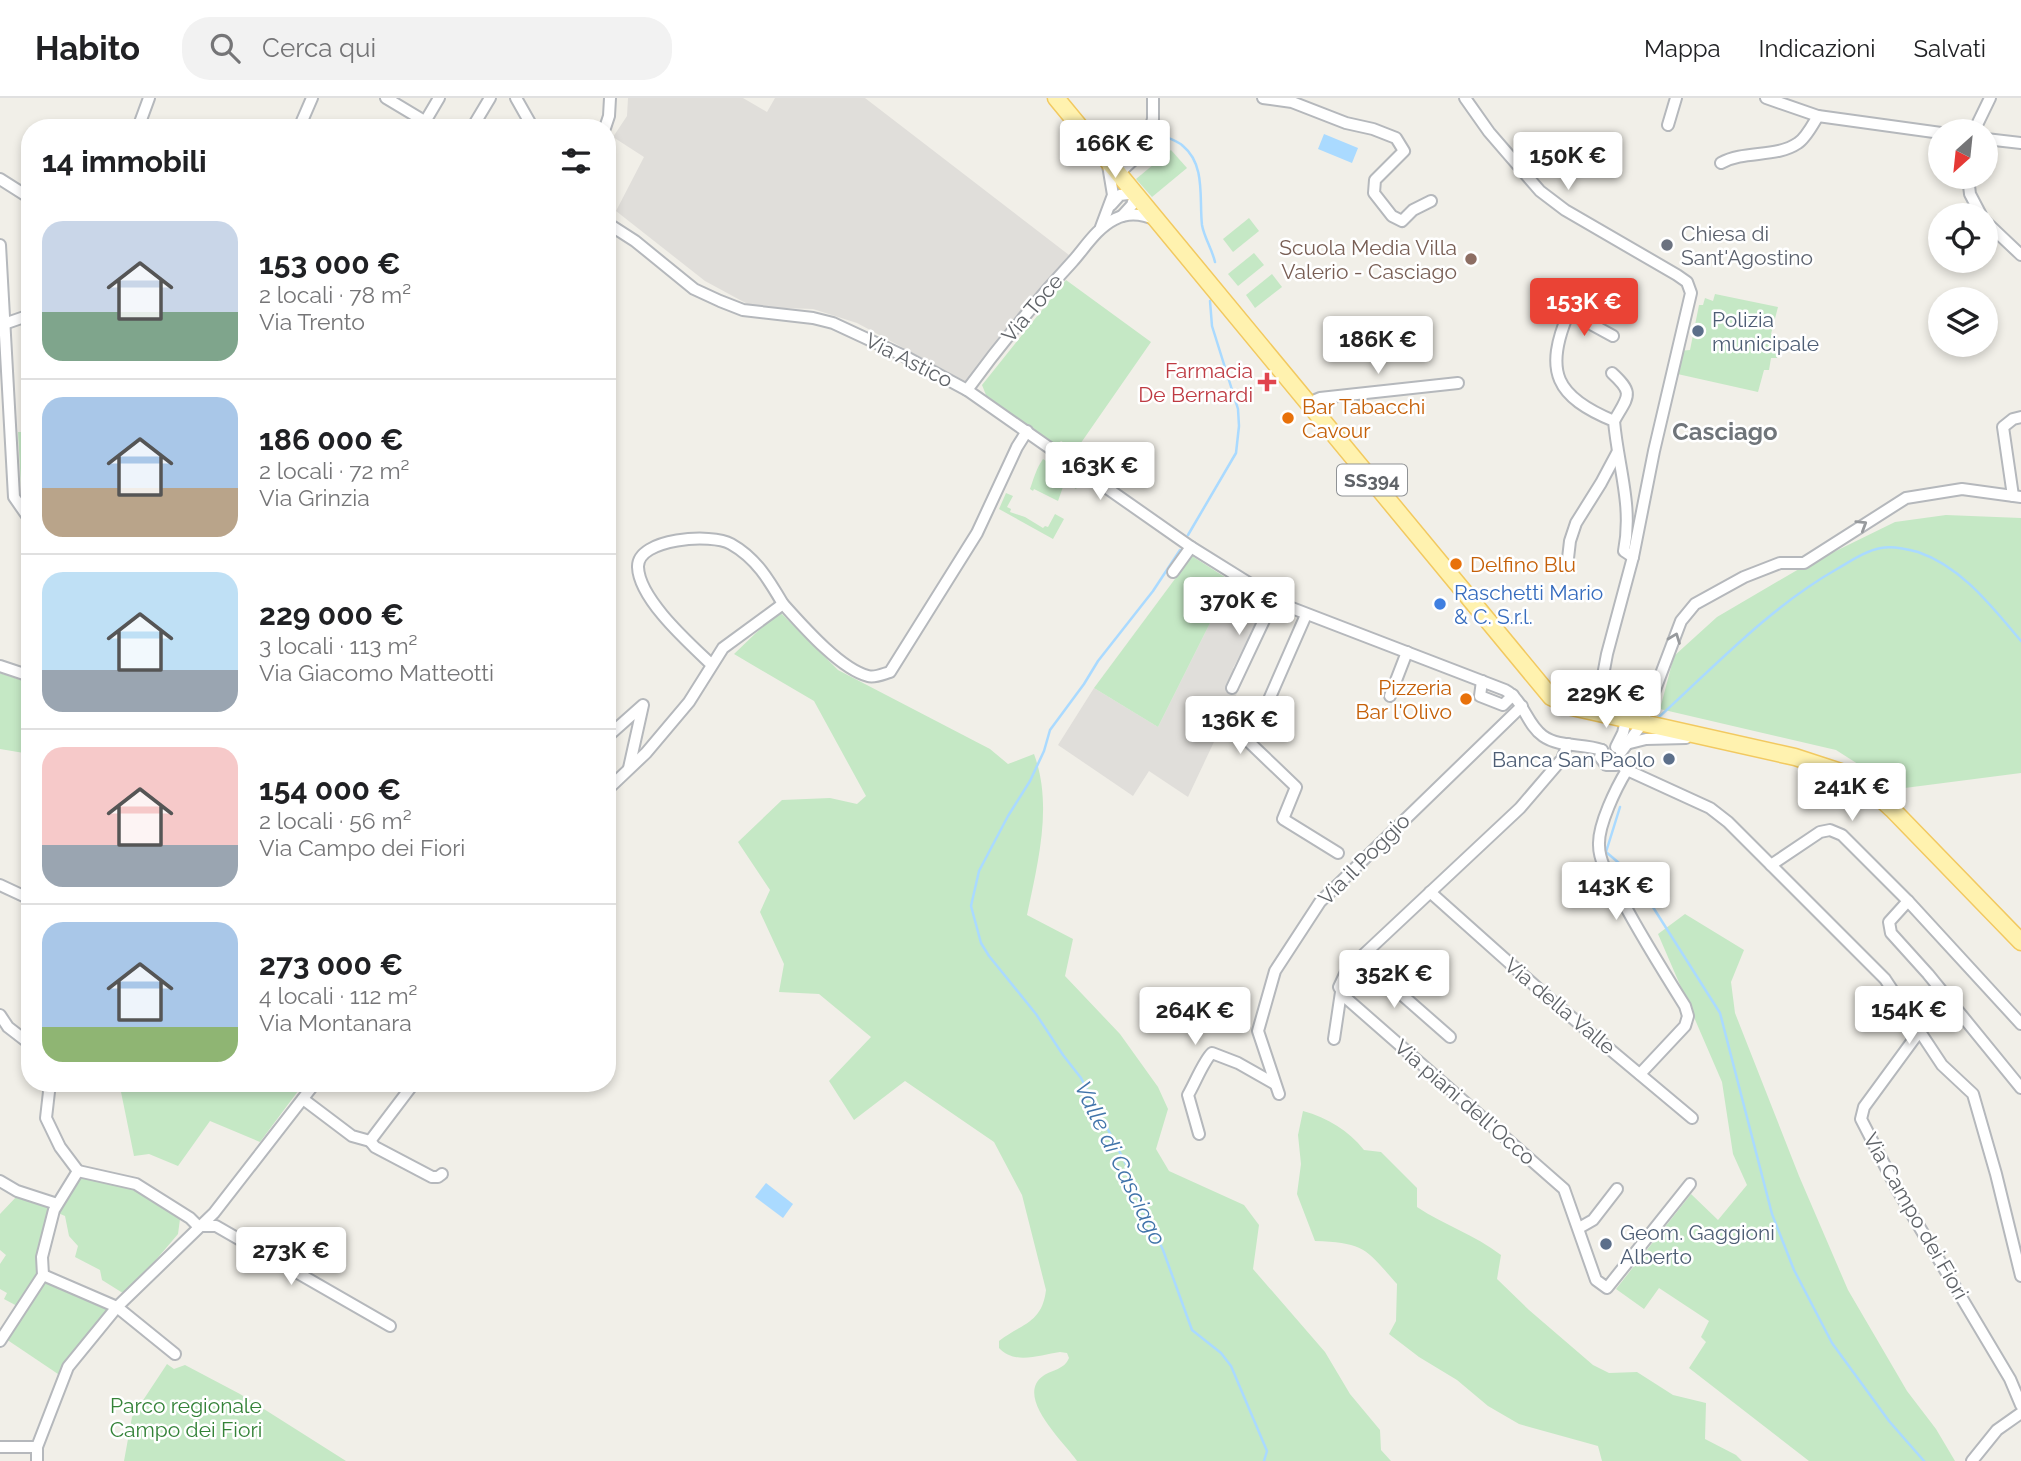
<!DOCTYPE html>
<html lang="it">
<head>
<meta charset="utf-8">
<style>
	body { margin:0; font-family:Raleway,sans-serif; background:#f2f2f2; color:#202124; height:100vh; display:flex; flex-direction:column; font-size:26px; white-space:nowrap }
	* { box-sizing:border-box; margin:0 }
	p { font-size:23px; color:#757577 }
	.icon { flex:none; width:38px; height:38px; fill:none; stroke:currentColor; stroke-width:2; stroke-linecap:round; stroke-linejoin:round }
	.map { position:relative; flex:1; overflow:hidden }
	.sheet { position:absolute; left:21px; top:21px; width:595px; height:973px; display:flex; flex-direction:column; background:#fff; border-radius:28px; box-shadow:0 4px 10px #0003 }
	.sheet>* { flex:none }
	.needle { width:46px; rotate:207deg }
	.buttons { position:absolute; left:1928px; top:21px; display:grid; gap:14px }
	.buttons a { display:grid; place-items:center; width:70px; height:70px; border-radius:50%; background:#fff; box-shadow:0 4px 10px #0003; font-size:35px }
	.price { position:absolute; translate:-50% -60px; padding:0 16px; border-radius:7px; background:#fff; color:#222; font-size:23px; line-height:46px; filter:drop-shadow(0 2px 4px #0008) }
	.price::after { content:''; position:absolute; left:50%; top:42px; width:21px; height:16px; margin-left:-10px; background:inherit; clip-path:polygon(0 0,100% 0,50% 100%) }
	.price.on { background:#ea4335; color:#fff }
	ul { padding:0; list-style:none }
	li { display:flex; align-items:center; gap:21px; height:175px; padding:0 21px }
	li+li { border-top:2px solid #e0e0e0 }
	li span { display:grid; place-items:center; flex:none; width:196px; height:140px; border-radius:21px; color:#555 }
	li>.icon { margin-inline-start:auto }
	span .icon { width:84px; height:84px; fill:#fffc; stroke-width:1 }
	li b { font-size:30px }
	h2 { display:flex; justify-content:space-between; align-items:center; height:84px; padding:0 21px; font-size:30px }
	header { display:flex; align-items:center; gap:42px; box-sizing:border-box; height:98px; padding:0 35px; background:#fff; border-bottom:2px solid #e0e0e0 }
	header strong { font-size:33px }
	nav { display:flex; gap:38px; margin-inline-start:auto; font-size:24px }
	.search { width:490px; height:63px; background:#f2f2f2; display:flex; align-items:center; gap:18px; box-sizing:border-box; padding:0 24px; border-radius:28px; color:#757577; font-size:26px }
	.map>svg:first-child { display:block }
	.industrial { fill:#e0deda }
	.green { fill:#c5e8c5 }
	.water { fill:#aadaff }
	.lines { fill:none; stroke-linecap:round; stroke-linejoin:round }
	.stream { stroke:#aadaff; stroke-width:2.5 }
	.street-casing { stroke:#b5b8bc; stroke-width:14 }
	.primary-casing { stroke:#f2c960; stroke-width:19 }
	.street { stroke:#fff; stroke-width:10 }
	.primary { stroke:#fff2af; stroke-width:16 }
	.oneway { stroke:#979a9d }
	.worship-dot { fill:#6b7280; stroke:#fff; stroke-width:2.5 }
	.education-dot { fill:#8d6e63; stroke:#fff; stroke-width:2.5 }
	.service-dot { fill:#5c6f8a; stroke:#fff; stroke-width:2.5 }
	.health-dot { fill:#e0444e; stroke:#fff; stroke-width:2.5 }
	.food-dot { fill:#e8710a; stroke:#fff; stroke-width:2.5 }
	.shop-dot { fill:#3f7fe0; stroke:#fff; stroke-width:2.5 }
	.labels { text-anchor:middle; dominant-baseline:central; stroke-width:5; stroke-linejoin:round; paint-order:stroke }
	.shield { fill:#fff; stroke:#8f9295; stroke-width:2 }
	.shield-label { font-size:19px; font-weight:bold; fill:#5f6368 }
	.worship-label { font-size:21px; fill:#5b616d; stroke:#fff; text-anchor:start }
	.education-label { font-size:21px; fill:#785e54; stroke:#fff; text-anchor:end }
	.street-label { font-size:21px; fill:#5f6368; stroke:#fff }
	.service-label { font-size:21px; fill:#4e5e75; stroke:#fff; text-anchor:start }
	.health-label { font-size:21px; fill:#be3a42; stroke:#fff; text-anchor:end }
	.food-label { font-size:21px; fill:#c56008; stroke:#fff; text-anchor:start }
	.shop-label { font-size:21px; fill:#366cbe; stroke:#fff; text-anchor:start }
	.park-label { font-size:21px; fill:#348238; stroke:#fff }
	.water-label { font-size:23px; font-style:italic; fill:#4174aa; stroke:#fff }
	.quarter-label { font-size:24px; font-weight:bold; fill:#70757a; stroke:#fff }
</style>
</head>
<body>
<header>
<strong>Habito</strong>
<div class="search"><svg class="icon" aria-label="search" viewBox="0 0 24 24"><circle cx="10" cy="10" r="6"/><path d="M15 15l6 6"/></svg>Cerca qui</div>
<nav><a>Mappa</a><a>Indicazioni</a><a>Salvati</a></nav>
</header>
<div class="map">
<svg width="2021" height="1363" viewBox="0 0 2021 1363">
	<rect width="100%" height="100%" fill="#f1efe8"/>
	<g class="industrial">
		<polygon points="628,0 743,0 767,14 775,0 865,0 1069,157 967,284 857,225 813,211 753,209 705,183 616,113 644,59 613,39 627,18"/>
		<polygon points="1231,483 1267,506 1233,570 1246,576 1188,699 1149,673 1133,698 1058,647 1094,590 1158,629"/>
	</g>
	<g class="green">
		<polygon points="1171,52 1187,70 1152,99 1136,81"/>
		<polygon points="1249,120 1259,133 1233,154 1223,141"/>
		<polygon points="1254,155 1264,167 1238,188 1228,176"/>
		<polygon points="1272,176 1282,189 1255,210 1246,197"/>
		<polygon points="1066,182 1151,244 1076,352 1061,343 1055,349 986,297 982,287"/>
		<polygon points="1715,196 1778,209 1771,236 1778,239 1775,246 1780,248 1777,260 1771,260 1769,272 1764,272 1758,294 1673,275 1678,253 1690,252 1699,207 1703,207 1705,200 1713,203"/>
		<polygon points="18,334 30,334 30,414 22,406"/>
		<path d="M1043,361L1080,385L1076,391L1066,385L1064,386L1058,403L1034,391L1033,393L1030,391C1034,380 1036,371 1043,361Z"/>
		<polygon points="1006,395 1013,398 1007,409 1011,411 1010,414 1025,419 1043,430 1045,428 1048,429 1055,416 1064,421 1053,441 999,411"/>
		<polygon points="1946,417 2021,420 2021,675 1897,691 1836,652 1660,611 1674,558 1717,519 1799,471 1895,424"/>
		<polygon points="1192,458 1231,483 1158,629 1094,590"/>
		<path d="M779,513L838,572L990,651L1008,666L1034,656C1053,707 1038,764 1027,817L1073,841L1065,878L1120,936L1158,989L1168,1011L1156,1051L1169,1073L1244,1107L1259,1127L1253,1171L1325,1254L1350,1296L1380,1332L1381,1352L1391,1363H1077C1065,1345 1014,1299 1043,1278C1053,1271 1064,1272 1069,1260L1067,1255L1060,1254C1040,1257 1014,1267 999,1250V1243C1023,1225 1042,1225 1046,1192L1022,1097L994,1044L905,983L854,1022L829,983L871,939L819,896L779,894L784,866L760,814L770,792L738,744L782,702L830,700L857,706L866,698L814,603L734,556Z"/>
		<polygon points="0,575 30,585 30,656 0,651"/>
		<polygon points="1685,816 1744,852 1731,884 1735,915 1799,1078 1848,1192 1907,1293 1936,1331 1955,1363 1809,1363 1689,1270 1706,1244 1701,1239 1709,1223 1659,1190 1644,1211 1616,1191 1691,1096 1718,1122 1747,1087 1733,1056 1722,984 1658,836"/>
		<polygon points="114,985 304,985 260,1044 210,1023 178,1068 149,1056 134,1058 120,989"/>
		<path d="M1303,1013C1328,1020 1348,1032 1364,1052L1381,1054L1417,1090V1109C1444,1127 1475,1137 1501,1157L1497,1181L1529,1212L1593,1267L1609,1275L1637,1274L1673,1297L1706,1305L1705,1341L1736,1357L1742,1363H1602L1598,1348L1519,1326L1488,1308L1457,1282L1419,1259L1389,1236L1396,1223L1397,1186C1365,1150 1365,1145 1315,1143L1297,1096L1301,1066L1298,1037Z"/>
		<polygon points="80,1076 123,1085 172,1113 180,1121 178,1136 126,1197 102,1182 100,1172 75,1159 78,1148 69,1138 65,1118 58,1115"/>
		<polygon points="18,1097 52,1108 38,1178 19,1209 4,1201 7,1195 0,1191 0,1166 6,1157 0,1152 0,1116"/>
		<polygon points="43,1177 116,1211 58,1276 3,1239"/>
		<polygon points="167,1266 174,1271 185,1267 240,1296 346,1363 124,1363 132,1319"/>
	</g>
	<g class="water">
		<polygon points="1324,36 1358,50 1352,65 1318,51"/>
		<polygon points="766,1085 793,1106 783,1120 755,1099"/>
	</g>
	<g class="lines">
		<g class="stream">
			<path d="M1158,36C1165,39 1177,42 1183,48C1206,67 1199,101 1202,127C1204,139 1212,151 1215,164"/>
			<polyline points="1188,437 1236,355 1239,328 1238,311 1212,228 1210,203"/>
			<polyline points="1180,452 1153,493 1098,563 1084,586 1050,632 1044,653 1030,683 1008,718 979,773 971,808 981,845 989,858 1036,916 1063,957 1081,980 1127,1068 1144,1112 1163,1152 1192,1232 1221,1255 1231,1268 1267,1353 1264,1363"/>
			<path d="M1658,620C1715,568 1770,509 1837,471C1851,463 1865,453 1881,450C1891,448 1907,451 1918,454C1962,469 1992,509 2021,543"/>
			<polyline points="1620,709 1606,754 1632,776 1720,915 1772,1116 1794,1172 1832,1245 1889,1323 1924,1363"/>
		</g>
		<defs>
			<g id="street">
				<polyline points="386,0 436,30"/>
				<polyline points="516,0 533,30"/>
				<polyline points="1263,0 1292,4 1346,25 1373,31 1396,40 1404,53 1375,82 1374,95 1392,118 1402,123 1413,112 1431,103"/>
				<polyline points="1465,0 1489,34 1540,93 1565,112 1677,177 1687,184 1691,195 1654,353 1633,459 1607,556 1596,615"/>
				<polyline points="1766,0 1818,18 1941,35"/>
				<polyline points="426,22 439,0"/>
				<polyline points="1668,27 1676,0"/>
				<polyline points="138,30 149,0"/>
				<polyline points="299,30 312,0"/>
				<polyline points="472,30 490,0"/>
				<polyline points="605,30 609,18 610,0"/>
				<polyline points="1974,33 1990,0"/>
				<polyline points="1986,41 2021,45"/>
				<path d="M1721,65C1745,52 1776,60 1798,45C1806,40 1813,26 1818,18"/>
				<polyline points="1119,75 1144,52 1153,21 1153,0"/>
				<polyline points="1968,79 1970,96 1981,117"/>
				<polyline points="0,81 30,100"/>
				<polyline points="1111,107 1120,97 1136,95 1132,107 1122,118"/>
				<polyline points="1986,124 2021,157"/>
				<path d="M607,125L635,143L694,191L720,203L743,212L813,220L833,225L904,258L967,292L1191,449L1284,507L1505,592C1524,602 1526,626 1543,638C1560,650 1583,645 1602,652"/>
				<polyline points="1101,129 1113,97 1108,67"/>
				<polyline points="0,147 14,399 30,422"/>
				<polyline points="4,226 30,217"/>
				<path d="M1613,238L1569,214C1543,274 1556,299 1614,323C1618,369 1633,407 1624,453L1633,459"/>
				<path d="M1612,275C1635,296 1628,298 1614,323"/>
				<path d="M967,292C1000,247 1035,204 1073,163C1086,148 1097,130 1115,121C1128,114 1143,116 1156,122"/>
				<polyline points="1308,305 1320,300 1458,285"/>
				<polyline points="2013,398 2003,329 2013,321 2021,319"/>
				<polyline points="1567,469 1570,443 1576,425 1601,385 1617,355"/>
				<polyline points="1173,474 1191,449"/>
				<polyline points="1306,517 1250,645 1296,689 1283,721 1338,755"/>
				<path d="M711,566C689,545 639,501 638,469C637,440 712,435 731,446C756,460 769,482 783,506"/>
				<polyline points="0,568 30,578"/>
				<polyline points="1482,583 1480,598 1503,607 1513,597"/>
				<polyline points="1232,590 1274,501"/>
				<polyline points="1390,598 1407,554"/>
				<polyline points="607,639 643,607 629,670"/>
				<polyline points="1630,645 1646,641 1686,640"/>
				<polyline points="1568,646 1562,661 1520,710 1360,860 1346,874 1339,889 1346,900 1564,1091 1596,1182 1607,1190 1690,1086"/>
				<polyline points="1616,649 1623,635 1626,622"/>
				<polyline points="1602,652 1600,659 1606,667 1616,667 1621,661"/>
				<polyline points="1621,654 1642,626 1681,523 1695,506 1744,479 1780,465 1804,465 1906,400 1962,391 2021,399"/>
				<polyline points="1619,665 1627,672 1710,710 1728,724 1771,767 1820,734 1830,732 1842,737 1908,803 2021,926"/>
				<path d="M1627,672C1616,690 1598,727 1599,747C1599,766 1613,785 1622,802C1641,838 1663,873 1685,908L1688,918L1685,928L1640,976"/>
				<path d="M607,692L646,655L689,604L723,550L783,506C802,527 840,571 868,578C875,580 883,576 890,574L977,435L1017,349L1027,333"/>
				<polyline points="1771,767 1885,881 1942,967 1973,996 1996,1076 2021,1178"/>
				<polyline points="0,787 30,801"/>
				<polyline points="1430,794 1551,902 1692,1020"/>
				<polyline points="1908,803 1889,824 1891,835 1928,876 2021,990"/>
				<polyline points="1360,860 1450,939"/>
				<polyline points="0,917 8,929 30,946"/>
				<polyline points="1919,934 1864,1009 1861,1021 1898,1093 2010,1281 2021,1307"/>
				<polyline points="1334,941 1341,894"/>
				<polyline points="50,985 46,1020 60,1049 78,1073"/>
				<polyline points="1279,996 1258,933 1275,873 1320,804 1522,608"/>
				<polyline points="303,1001 352,1038 370,1043 414,985"/>
				<path d="M1199,1036L1188,997C1195,985 1204,962 1212,955L1238,965L1275,986"/>
				<polyline points="370,1043 375,1049 432,1079 438,1079 442,1076"/>
				<polyline points="78,1073 136,1086 190,1120 198,1128 216,1128 390,1228"/>
				<polyline points="0,1083 17,1093 57,1106"/>
				<polyline points="1579,1130 1593,1122 1617,1091"/>
				<polyline points="43,1177 117,1209 175,1256"/>
				<polyline points="0,1243 43,1177 42,1159 54,1112 78,1073"/>
				<polyline points="0,1349 37,1349"/>
				<polyline points="37,1363 37,1349 68,1269 117,1209 214,1115 315,985"/>
				<polyline points="1972,1363 1997,1332 2021,1315"/>
			</g>
			<polyline id="primary" points="1056,0 1551,599 1572,609 1795,659 1850,677 1866,687 1892,711 2021,844"/>
		</defs>
		<use href="#street" class="street-casing"/>
		<use href="#primary" class="primary-casing"/>
		<use href="#street" class="street"/>
		<use href="#primary" class="primary"/>
	</g>
	<defs><path id="oneway-chevron" d="M-2-3.5L2.5 0L-2 3.5" fill="none" stroke-width="1.6" stroke-linecap="round" stroke-linejoin="round" transform="scale(1.75)"/></defs>
	<g class="oneway">
		<use href="#oneway-chevron" transform="translate(1862 427) rotate(-32)"/>
		<use href="#oneway-chevron" transform="translate(1675 540) rotate(-69)"/>
	</g>
	<circle class="worship-dot" cx="1667" cy="147" r="7"/>
	<circle class="education-dot" cx="1471" cy="161" r="7"/>
	<g class="service-dot">
		<circle cx="1698" cy="233" r="7"/>
		<circle cx="1669" cy="661" r="7"/>
		<circle cx="1606" cy="1146" r="7"/>
	</g>
	<path class="health-dot" d="M1263.5 273.5h7v7h7v7h-7v7h-7v-7h-7v-7h7z"/>
	<g class="food-dot">
		<circle cx="1288" cy="320" r="7"/>
		<circle cx="1456" cy="466" r="7"/>
		<circle cx="1466" cy="601" r="7"/>
	</g>
	<circle class="shop-dot" cx="1440" cy="506" r="7"/>
	<g class="labels">
		<rect class="shield" x="1337" y="366.5" width="70" height="31" rx="5"/>
		<g class="shield-label">
			<text x="1372" y="382">SS394</text>
		</g>
		<g class="worship-label">
			<text x="1681" y="135">Chiesa di<tspan x="1681" dy="24">Sant'Agostino</tspan></text>
		</g>
		<g class="education-label">
			<text x="1457" y="149">Scuola Media Villa<tspan x="1457" dy="24">Valerio - Casciago</tspan></text>
		</g>
		<g class="street-label">
			<text transform="translate(1032 210) rotate(-50)">Via Toce</text>
			<text transform="translate(909 262) rotate(27)">Via Astico</text>
			<text transform="translate(1364 761) rotate(-45)">Via il Poggio</text>
			<text transform="translate(1560 908) rotate(40)">Via della Valle</text>
			<text transform="translate(1465 1004) rotate(41)">Via piani dell'Occo</text>
			<text transform="translate(1916 1118) rotate(60)">Via Campo dei Fiori</text>
		</g>
		<g class="service-label">
			<text x="1712" y="221">Polizia<tspan x="1712" dy="24">municipale</tspan></text>
			<text x="1655" y="661" text-anchor="end">Banca San Paolo</text>
			<text x="1620" y="1134">Geom. Gaggioni<tspan x="1620" dy="24">Alberto</tspan></text>
		</g>
		<g class="health-label">
			<text x="1253" y="272">Farmacia<tspan x="1253" dy="24">De Bernardi</tspan></text>
		</g>
		<g class="food-label">
			<text x="1302" y="308">Bar Tabacchi<tspan x="1302" dy="24">Cavour</tspan></text>
			<text x="1470" y="466">Delfino Blu</text>
			<text x="1452" y="589" text-anchor="end">Pizzeria<tspan x="1452" dy="24">Bar l'Olivo</tspan></text>
		</g>
		<g class="shop-label">
			<text x="1454" y="494">Raschetti Mario<tspan x="1454" dy="24">&amp; C. S.r.l.</tspan></text>
		</g>
		<g class="park-label">
			<text x="186" y="1307">Parco regionale<tspan x="186" dy="24">Campo dei Fiori</tspan></text>
		</g>
		<g class="water-label">
			<text transform="translate(1121 1065) rotate(64)">Valle di Casciago</text>
		</g>
		<g class="quarter-label">
			<text x="1725" y="333">Casciago</text>
		</g>
	</g>
</svg>
<div class="buttons">
<a><svg class="needle" viewBox="-14 -14 28 28"><path d="M0-13l5 13h-10z" fill="#e53935"/><path d="M0 13l5-13h-10z" fill="#757577"/></svg></a>
<a><svg class="icon" aria-label="locate" viewBox="0 0 24 24"><circle cx="12" cy="12" r="6"/><path d="M12 2v4M12 18v4M2 12h4M18 12h4"/></svg></a>
<a><svg class="icon" aria-label="layers" viewBox="0 0 24 24"><path d="M12 4l9 5-9 5-9-5zM3 14l9 5 9-5"/></svg></a>
</div>
<b class="price" style="left:1115px;top:82px">166K €</b>
<b class="price" style="left:1568px;top:94px">150K €</b>
<b class="price on" style="left:1584px;top:240px">153K €</b>
<b class="price" style="left:1378px;top:278px">186K €</b>
<b class="price" style="left:1100px;top:404px">163K €</b>
<b class="price" style="left:1239px;top:539px">370K €</b>
<b class="price" style="left:1606px;top:632px">229K €</b>
<b class="price" style="left:1240px;top:658px">136K €</b>
<b class="price" style="left:1852px;top:725px">241K €</b>
<b class="price" style="left:1616px;top:824px">143K €</b>
<b class="price" style="left:1394px;top:912px">352K €</b>
<b class="price" style="left:1909px;top:948px">154K €</b>
<b class="price" style="left:1195px;top:949px">264K €</b>
<b class="price" style="left:291px;top:1189px">273K €</b>
<section class="sheet">
<h2>14 immobili<svg class="icon" aria-label="filters" viewBox="0 0 24 24"><path d="M4 7h16M4 17h16"/><circle cx="9" cy="7" r="2"/><circle cx="15" cy="17" r="2"/></svg></h2>
<ul>
<li><span style="background:linear-gradient(#c9d6e8 65%,#7fa58c 0)"><svg class="icon" aria-label="home" viewBox="0 0 24 24"><path d="M3 11l9-7 9 7M6 9v11h12V9"/></svg></span><div><b>153 000 €</b><p>2 locali · 78 m²</p><p>Via Trento</p></div></li>
<li><span style="background:linear-gradient(#a9c7e8 65%,#b9a48a 0)"><svg class="icon" aria-label="home" viewBox="0 0 24 24"><path d="M3 11l9-7 9 7M6 9v11h12V9"/></svg></span><div><b>186 000 €</b><p>2 locali · 72 m²</p><p>Via Grinzia</p></div></li>
<li><span style="background:linear-gradient(#bfe0f5 70%,#9aa5b1 0)"><svg class="icon" aria-label="home" viewBox="0 0 24 24"><path d="M3 11l9-7 9 7M6 9v11h12V9"/></svg></span><div><b>229 000 €</b><p>3 locali · 113 m²</p><p>Via Giacomo Matteotti</p></div></li>
<li><span style="background:linear-gradient(#f6c9c9 70%,#9aa5b1 0)"><svg class="icon" aria-label="home" viewBox="0 0 24 24"><path d="M3 11l9-7 9 7M6 9v11h12V9"/></svg></span><div><b>154 000 €</b><p>2 locali · 56 m²</p><p>Via Campo dei Fiori</p></div></li>
<li><span style="background:linear-gradient(#a9c7e8 75%,#8fb573 0)"><svg class="icon" aria-label="home" viewBox="0 0 24 24"><path d="M3 11l9-7 9 7M6 9v11h12V9"/></svg></span><div><b>273 000 €</b><p>4 locali · 112 m²</p><p>Via Montanara</p></div></li>
</ul>
</section>
</div>
</body>
</html>
